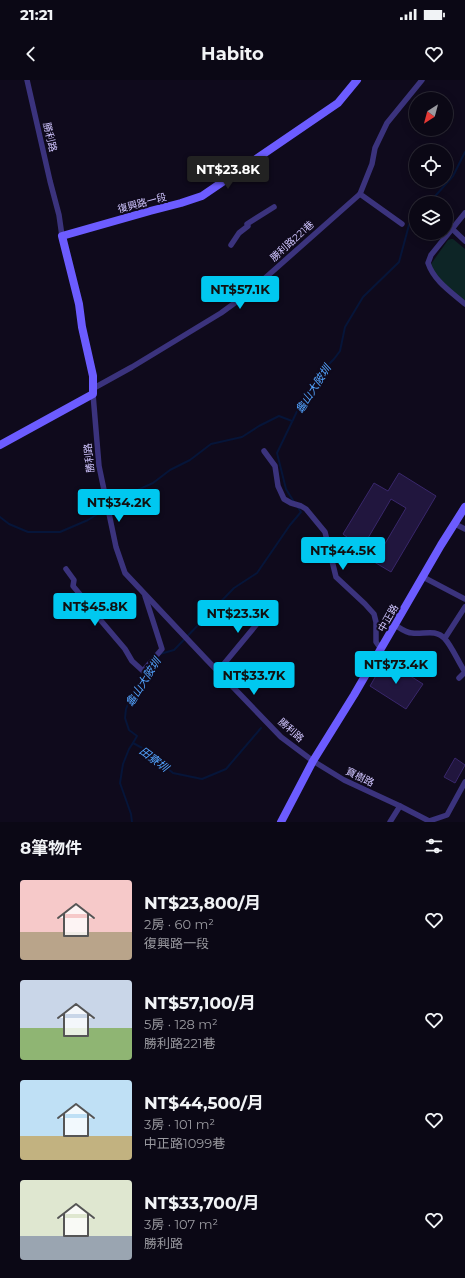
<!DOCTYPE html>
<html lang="zh-TW">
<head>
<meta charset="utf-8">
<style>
	body { margin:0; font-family:Montserrat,"Noto Sans TC",sans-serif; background:#14111e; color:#f1f3f6; height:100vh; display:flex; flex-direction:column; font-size:15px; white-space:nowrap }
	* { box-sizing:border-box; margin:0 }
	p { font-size:13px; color:#9a9aa0 }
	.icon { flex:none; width:22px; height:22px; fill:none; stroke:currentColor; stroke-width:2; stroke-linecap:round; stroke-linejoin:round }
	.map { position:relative; height:742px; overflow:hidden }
	.sheet { display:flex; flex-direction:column; background:#0b0815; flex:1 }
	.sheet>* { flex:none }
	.needle { width:26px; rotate:216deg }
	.buttons { position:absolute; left:409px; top:12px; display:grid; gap:8px }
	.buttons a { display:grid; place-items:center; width:44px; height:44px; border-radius:50%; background:#0b0815; box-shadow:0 2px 10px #0003,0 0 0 1px #2b2934; font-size:20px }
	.price { position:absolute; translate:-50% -34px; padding:0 9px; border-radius:4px; background:#00c8f0; color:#111; font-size:13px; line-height:26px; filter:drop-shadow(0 1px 2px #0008) }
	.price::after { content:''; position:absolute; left:50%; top:24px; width:12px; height:9px; margin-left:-6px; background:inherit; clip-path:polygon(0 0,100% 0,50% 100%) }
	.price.on { background:#222; color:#fff }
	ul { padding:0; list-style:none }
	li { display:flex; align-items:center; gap:12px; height:100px; padding:0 20px }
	li span { display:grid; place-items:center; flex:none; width:112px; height:80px; border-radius:4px; color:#555 }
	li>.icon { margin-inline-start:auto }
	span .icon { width:48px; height:48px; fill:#fffc; stroke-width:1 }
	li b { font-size:17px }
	h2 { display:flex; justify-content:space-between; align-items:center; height:48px; padding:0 20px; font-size:17px }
	.status { display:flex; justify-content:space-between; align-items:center; height:28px; padding:0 20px; background:#0b0815; direction:ltr }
	.status svg { height:11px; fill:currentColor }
	header { display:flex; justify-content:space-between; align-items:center; height:52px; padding:0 20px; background:#0b0815; font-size:18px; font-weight:700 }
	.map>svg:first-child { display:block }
	.green { fill:#0d2526 }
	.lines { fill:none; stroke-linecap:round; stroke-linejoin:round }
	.stream { stroke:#061539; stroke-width:2 }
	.building { fill:#21163e; stroke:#39276b; fill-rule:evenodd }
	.street { stroke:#3b337d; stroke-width:5.5 }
	.secondary { stroke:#6c5cff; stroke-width:8 }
	.labels { text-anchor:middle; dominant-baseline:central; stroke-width:4; stroke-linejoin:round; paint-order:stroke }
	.street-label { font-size:10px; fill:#d0c5ff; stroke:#0f0a1c }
	.water-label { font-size:11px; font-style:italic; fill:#53a4ff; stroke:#0f0a1c }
</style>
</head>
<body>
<div class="status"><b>21:21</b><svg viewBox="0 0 49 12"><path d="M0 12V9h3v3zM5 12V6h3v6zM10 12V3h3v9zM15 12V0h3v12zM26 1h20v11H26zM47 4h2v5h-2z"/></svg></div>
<header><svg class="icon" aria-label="back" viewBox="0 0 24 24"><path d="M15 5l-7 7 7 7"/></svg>Habito<svg class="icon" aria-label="heart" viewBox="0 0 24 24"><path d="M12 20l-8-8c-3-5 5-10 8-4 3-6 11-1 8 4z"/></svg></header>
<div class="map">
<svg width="465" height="742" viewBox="0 0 465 742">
	<rect width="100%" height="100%" fill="#0f0a1c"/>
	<polygon class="green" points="451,159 453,159 465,169 465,223 433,195 431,184 448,160"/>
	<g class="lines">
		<g class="stream">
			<polyline points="429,123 453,96 465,72"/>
			<polyline points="294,422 286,409 277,373 302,321 322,291 334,279 340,271 345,247 363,217 399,182 409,145 416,137"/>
			<polyline points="0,437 9,444 28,452 60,452 88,440 131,413 153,403 170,390 190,380 211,364 242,357 259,346 279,336 292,341"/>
			<polyline points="133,663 137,656 129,650 125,638 126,629 130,619 160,574 174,570 234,508 257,493 290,445 301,432 297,426"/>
			<polyline points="132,742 131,734 120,703 123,684 129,669 133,663 144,669 173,693 202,699 226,689 261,648"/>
		</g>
	</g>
	<g class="building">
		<path d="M399,393L436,416L391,492L344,464L348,458L343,454L374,403L388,411ZM391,419L406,428L383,467L368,458Z"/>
		<polygon points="385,580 423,604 406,629 370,606"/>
		<polygon points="455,678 465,685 455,703 444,697"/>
	</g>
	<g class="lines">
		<g class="street">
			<polyline points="27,0 50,101 59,135 62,156"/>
			<path d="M465,133L431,175L428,183C434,201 451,212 465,224"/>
			<polyline points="446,143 465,161"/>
			<polyline points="402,144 360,114 372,84 375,68 387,43 422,0"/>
			<polyline points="231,165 239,153 248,146 247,144 274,127"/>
			<polyline points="94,308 132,287 221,233 247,214 360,114"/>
			<polyline points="93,314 99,386 116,467 125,493 206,579 281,657 313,681 344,700 400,726 429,741 447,735 465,702"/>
			<polyline points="264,371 275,386 278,406 284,419 291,423 301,426 306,429 325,452 336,497 365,524 374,534 376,542 376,562 381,569"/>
			<polyline points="455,444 465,449"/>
			<polyline points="66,489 74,500 73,506 83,518 83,526 85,529 97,536 125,569 132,581 143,591 162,569 145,516"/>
			<polyline points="423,497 465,519"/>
			<path d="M395,545C400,548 406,553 412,553C423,555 435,548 445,559C451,565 459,583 465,592L459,598"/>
			<polyline points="445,558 465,527"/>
			<polyline points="218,591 271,527"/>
			<polyline points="390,742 400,726"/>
		</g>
		<g class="secondary">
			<polyline points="0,365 93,314 93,296 82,247 79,224 62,156 150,131 181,123 202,116 338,23 357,0"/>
			<polyline points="281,742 313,681 354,615 441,465 465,427"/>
		</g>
	</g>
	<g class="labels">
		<g class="street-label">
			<text transform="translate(50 57) rotate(77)">勝利路</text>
			<text transform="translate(142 123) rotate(-15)">復興路一段</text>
			<text transform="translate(292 161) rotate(-42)">勝利路221巷</text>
			<text transform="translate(89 378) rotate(-96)">勝利路</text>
			<text transform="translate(388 538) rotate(-60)">中正路</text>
			<text transform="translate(291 650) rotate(41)">勝利路</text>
			<text transform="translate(360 697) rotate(26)">寶樹路</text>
		</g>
		<g class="water-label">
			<text transform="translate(313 309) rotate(-57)">龜山大陂圳</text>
			<text transform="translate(143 602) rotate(-58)">龜山大陂圳</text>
			<text transform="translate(154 679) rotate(37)">田寮圳</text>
		</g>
	</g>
</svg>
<div class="buttons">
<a><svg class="needle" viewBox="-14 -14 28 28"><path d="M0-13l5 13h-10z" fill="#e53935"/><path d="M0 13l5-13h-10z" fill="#9a9aa0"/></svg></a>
<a><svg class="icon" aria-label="locate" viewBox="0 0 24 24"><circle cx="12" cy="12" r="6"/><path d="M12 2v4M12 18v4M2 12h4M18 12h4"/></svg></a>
<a><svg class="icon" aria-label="layers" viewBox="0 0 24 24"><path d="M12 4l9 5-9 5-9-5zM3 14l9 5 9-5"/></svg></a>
</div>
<b class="price on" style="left:228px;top:110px">NT$23.8K</b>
<b class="price" style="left:240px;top:230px">NT$57.1K</b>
<b class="price" style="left:119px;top:443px">NT$34.2K</b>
<b class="price" style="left:343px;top:491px">NT$44.5K</b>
<b class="price" style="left:95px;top:547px">NT$45.8K</b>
<b class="price" style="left:238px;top:554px">NT$23.3K</b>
<b class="price" style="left:396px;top:605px">NT$73.4K</b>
<b class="price" style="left:254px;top:616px">NT$33.7K</b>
</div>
<section class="sheet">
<h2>8筆物件<svg class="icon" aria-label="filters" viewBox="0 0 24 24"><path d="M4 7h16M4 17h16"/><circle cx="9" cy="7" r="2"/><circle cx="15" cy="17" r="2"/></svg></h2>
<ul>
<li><span style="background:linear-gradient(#f6c9c9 65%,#b9a48a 0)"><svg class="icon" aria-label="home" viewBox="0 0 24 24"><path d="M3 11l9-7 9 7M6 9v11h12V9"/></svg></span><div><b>NT$23,800/月</b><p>2房 · 60 m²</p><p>復興路一段</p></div><svg class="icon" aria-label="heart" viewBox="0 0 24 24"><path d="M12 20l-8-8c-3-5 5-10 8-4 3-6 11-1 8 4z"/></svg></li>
<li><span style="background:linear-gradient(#c9d6e8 60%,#8fb573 0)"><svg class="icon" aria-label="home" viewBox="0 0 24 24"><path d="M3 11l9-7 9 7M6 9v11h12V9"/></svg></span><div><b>NT$57,100/月</b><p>5房 · 128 m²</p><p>勝利路221巷</p></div><svg class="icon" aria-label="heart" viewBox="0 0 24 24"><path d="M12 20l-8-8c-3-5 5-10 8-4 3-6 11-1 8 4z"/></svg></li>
<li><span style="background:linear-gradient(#bfe0f5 70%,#c2b280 0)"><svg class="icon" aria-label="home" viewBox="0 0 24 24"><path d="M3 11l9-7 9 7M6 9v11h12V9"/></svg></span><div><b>NT$44,500/月</b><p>3房 · 101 m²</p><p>中正路1099巷</p></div><svg class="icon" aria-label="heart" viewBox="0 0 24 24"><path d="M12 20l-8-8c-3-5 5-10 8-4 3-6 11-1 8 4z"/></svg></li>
<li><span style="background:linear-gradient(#dfe7d0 70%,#9aa5b1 0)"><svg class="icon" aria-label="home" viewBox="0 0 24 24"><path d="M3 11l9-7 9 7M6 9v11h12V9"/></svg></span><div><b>NT$33,700/月</b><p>3房 · 107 m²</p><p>勝利路</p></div><svg class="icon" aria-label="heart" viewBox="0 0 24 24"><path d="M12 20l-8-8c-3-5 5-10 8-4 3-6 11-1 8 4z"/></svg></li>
</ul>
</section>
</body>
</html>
